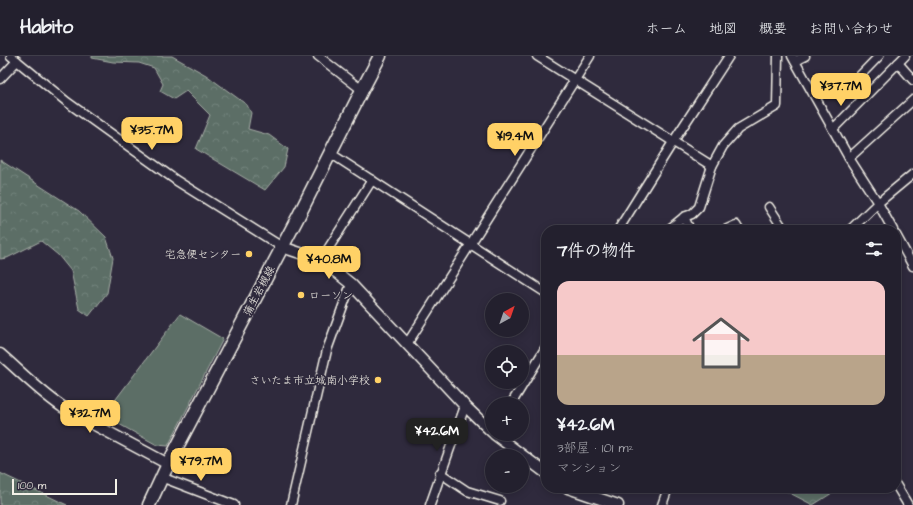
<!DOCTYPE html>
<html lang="ja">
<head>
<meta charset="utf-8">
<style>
	body { margin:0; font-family:"Architects Daughter","Klee One",sans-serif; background:#2f2d3a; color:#f1f3f6; height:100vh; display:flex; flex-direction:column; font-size:15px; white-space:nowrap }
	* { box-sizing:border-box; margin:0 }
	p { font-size:13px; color:#a3a3aa }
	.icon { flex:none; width:22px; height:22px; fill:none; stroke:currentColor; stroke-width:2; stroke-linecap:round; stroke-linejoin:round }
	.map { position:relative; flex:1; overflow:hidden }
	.side { position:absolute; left:541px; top:169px; width:360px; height:268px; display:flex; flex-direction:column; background:#23202e; border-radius:16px; box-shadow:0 2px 10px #0003,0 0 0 1px #403e4a }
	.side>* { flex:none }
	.needle { width:26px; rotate:40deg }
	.fabs { position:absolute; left:485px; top:237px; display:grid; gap:8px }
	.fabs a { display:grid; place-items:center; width:44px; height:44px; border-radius:50%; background:#23202e; box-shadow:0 2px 10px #0003,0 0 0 1px #403e4a; font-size:20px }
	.scale { position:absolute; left:12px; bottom:10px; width:105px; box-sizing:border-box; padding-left:4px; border:2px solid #f4f1e8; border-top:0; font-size:11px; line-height:14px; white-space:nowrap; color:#f4f1e8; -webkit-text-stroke:3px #2f2a3d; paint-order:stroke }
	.price { position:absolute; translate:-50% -34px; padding:0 9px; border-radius:8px; background:#ffd166; color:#111; font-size:13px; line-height:26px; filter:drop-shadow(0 1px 2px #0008) }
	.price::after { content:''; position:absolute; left:50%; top:24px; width:12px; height:9px; margin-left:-6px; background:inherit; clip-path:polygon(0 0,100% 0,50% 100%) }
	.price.active { background:#222; color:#fff }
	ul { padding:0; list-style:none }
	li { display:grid; align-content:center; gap:8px; height:212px; padding:0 16px }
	li span { display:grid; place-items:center; height:124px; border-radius:12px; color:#555 }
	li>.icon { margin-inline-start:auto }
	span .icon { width:72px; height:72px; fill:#fffc; stroke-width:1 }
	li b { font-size:17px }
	h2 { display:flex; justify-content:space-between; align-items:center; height:48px; padding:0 16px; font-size:17px }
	header { display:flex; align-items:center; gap:24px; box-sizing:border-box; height:56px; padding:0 20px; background:#23202e; border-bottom:1px solid #403e4a }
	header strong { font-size:19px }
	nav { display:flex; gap:22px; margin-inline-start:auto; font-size:14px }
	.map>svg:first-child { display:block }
	.forest { fill:url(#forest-crowns); stroke:#a8b0a7 }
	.green { fill:#5b6e66; stroke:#a8b0a7 }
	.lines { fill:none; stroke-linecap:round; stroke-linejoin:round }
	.minor-casing { stroke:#f4f1e8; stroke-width:11 }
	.tertiary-casing { stroke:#f4f1e8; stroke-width:13 }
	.secondary-casing { stroke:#f4f1e8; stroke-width:15 }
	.minor { stroke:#2f2a3d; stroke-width:8 }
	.tertiary { stroke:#2f2a3d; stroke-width:10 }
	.secondary { stroke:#2f2a3d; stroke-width:12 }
	.poi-dot { fill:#ffd166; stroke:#2f2a3d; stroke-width:1.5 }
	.labels { text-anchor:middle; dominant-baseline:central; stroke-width:3.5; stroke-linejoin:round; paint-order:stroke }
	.poi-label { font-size:11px; fill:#f4f1e8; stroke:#2f2a3d; text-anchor:end }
	.street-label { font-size:11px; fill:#f4f1e8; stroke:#2f2a3d }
</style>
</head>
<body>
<header>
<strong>Habito</strong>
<nav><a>ホーム</a><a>地図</a><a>概要</a><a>お問い合わせ</a></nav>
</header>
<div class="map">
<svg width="913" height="449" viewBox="0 0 913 449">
	<defs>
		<pattern id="forest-crowns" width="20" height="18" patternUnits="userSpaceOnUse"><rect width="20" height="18" fill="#5b6e66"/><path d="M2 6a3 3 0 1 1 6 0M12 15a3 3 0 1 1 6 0" fill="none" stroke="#73837c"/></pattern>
	</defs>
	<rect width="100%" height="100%" fill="#2f2a3d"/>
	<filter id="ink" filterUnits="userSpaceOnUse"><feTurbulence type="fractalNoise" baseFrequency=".025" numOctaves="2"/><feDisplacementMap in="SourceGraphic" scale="8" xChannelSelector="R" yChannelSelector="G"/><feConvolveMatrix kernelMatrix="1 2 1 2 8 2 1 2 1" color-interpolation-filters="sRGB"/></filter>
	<g filter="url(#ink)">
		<g class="forest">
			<polygon points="92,0 172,0 206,19 247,49 251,57 248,73 269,79 288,93 284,111 265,134 196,93 210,59 186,35 174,43 160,35 163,28 154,12 139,7 113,6 92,2"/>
			<polygon points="0,104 79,155 106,181 113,202 107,237 89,260 79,253 71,215 58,199 41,185 7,202 0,203"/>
			<polygon points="0,417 67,449 0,449"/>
			<polygon points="780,432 840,432 813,449"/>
		</g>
		<polygon class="green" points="180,258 223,283 168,390 157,389 117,367 107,355"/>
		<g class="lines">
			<defs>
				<g id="minor">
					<polyline points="11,0 67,46 177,125 282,191"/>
					<polyline points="318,0 362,34"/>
					<polyline points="537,0 712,110"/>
					<polyline points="792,0 849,102 878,147 893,174"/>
					<polyline points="795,5 805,0"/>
					<polyline points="898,7 913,24"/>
					<polyline points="0,23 17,5"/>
					<polyline points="863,42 850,30 879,0"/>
					<polyline points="833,73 905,0"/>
					<polyline points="330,97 546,237"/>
					<polyline points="849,102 913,44"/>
					<polyline points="769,151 784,174"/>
					<polyline points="684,161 690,174"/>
					<polyline points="618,174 673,86 729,0"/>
					<polyline points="668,174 684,161 692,158 699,151 712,110 723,90 738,73 777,50 778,0"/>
					<polyline points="725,174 736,169 739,174"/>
					<polyline points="850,174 878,147 913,118"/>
					<polyline points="896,179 913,210"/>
					<polyline points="321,204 372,124"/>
					<polyline points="407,288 590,0"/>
					<polyline points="511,348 546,291"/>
					<polyline points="440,417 467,435 500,445"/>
					<polyline points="161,421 234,449"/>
					<polyline points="896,429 908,449"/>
					<polyline points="291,449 327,294 351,228"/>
					<polyline points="430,449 465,350"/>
					<polyline points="662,449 668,432"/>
				</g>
				<g id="tertiary">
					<polyline points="282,191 321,204 351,228 465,350 492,376"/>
					<path d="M0,298C22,317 42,338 67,354L168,408"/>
					<polyline points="494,378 546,417"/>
					<polyline points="568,432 618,449"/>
				</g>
				<polyline id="secondary" points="149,449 168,408 298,161 362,34 380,0"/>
			</defs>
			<use href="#minor" class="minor-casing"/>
			<use href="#tertiary" class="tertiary-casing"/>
			<use href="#secondary" class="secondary-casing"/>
			<use href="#minor" class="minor"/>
			<use href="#tertiary" class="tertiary"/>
			<use href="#secondary" class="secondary"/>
		</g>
	</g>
	<g class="poi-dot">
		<circle cx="249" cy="198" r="4"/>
		<circle cx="301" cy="239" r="4"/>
		<circle cx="378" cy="324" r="4"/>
	</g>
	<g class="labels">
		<g class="poi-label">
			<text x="241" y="198">宅急便センター</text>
			<text x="309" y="239" text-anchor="start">ローソン</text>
			<text x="370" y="324">さいたま市立城南小学校</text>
		</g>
		<g class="street-label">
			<text transform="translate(259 235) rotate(-62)">蒲生岩槻線</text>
		</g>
	</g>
</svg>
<div class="fabs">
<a><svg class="needle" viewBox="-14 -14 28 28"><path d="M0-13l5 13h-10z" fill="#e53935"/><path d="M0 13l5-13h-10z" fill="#a3a3aa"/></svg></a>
<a><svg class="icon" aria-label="locate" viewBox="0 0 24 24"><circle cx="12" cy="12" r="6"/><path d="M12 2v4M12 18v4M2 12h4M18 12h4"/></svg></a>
<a>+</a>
<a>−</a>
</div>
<div class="scale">100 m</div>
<b class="price" style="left:841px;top:51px">¥37.7M</b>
<b class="price" style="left:152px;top:95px">¥35.7M</b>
<b class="price" style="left:515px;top:101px">¥19.4M</b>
<b class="price" style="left:329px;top:224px">¥40.8M</b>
<b class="price" style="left:90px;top:378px">¥32.7M</b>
<b class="price active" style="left:437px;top:396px">¥42.6M</b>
<b class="price" style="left:201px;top:426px">¥79.7M</b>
<section class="side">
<h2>7件の物件<svg class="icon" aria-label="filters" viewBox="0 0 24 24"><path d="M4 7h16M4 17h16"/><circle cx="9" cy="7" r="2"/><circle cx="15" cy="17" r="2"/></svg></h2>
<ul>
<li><span style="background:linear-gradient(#f6c9c9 60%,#b9a48a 0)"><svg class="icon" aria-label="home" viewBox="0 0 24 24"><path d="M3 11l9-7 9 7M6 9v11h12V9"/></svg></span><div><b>¥42.6M</b><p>3部屋 · 101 m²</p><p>マンション</p></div></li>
</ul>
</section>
</div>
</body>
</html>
